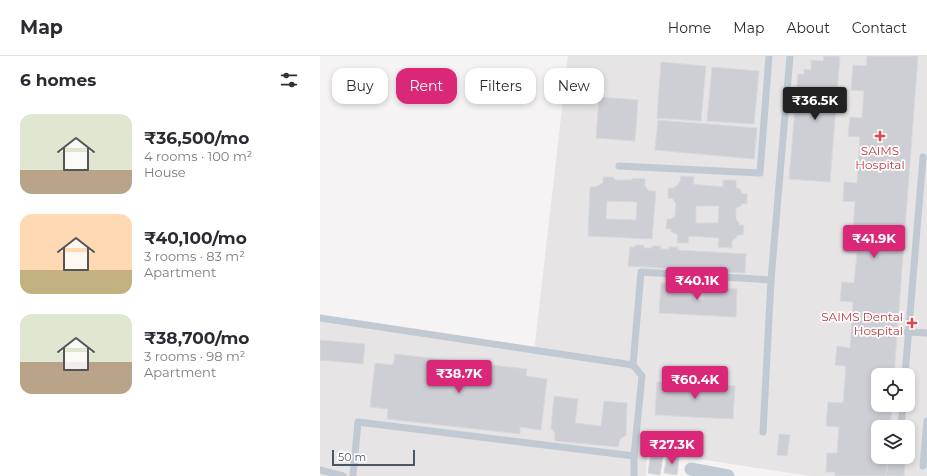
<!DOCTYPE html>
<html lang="en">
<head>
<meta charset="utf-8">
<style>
	body { margin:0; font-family:Montserrat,sans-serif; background:#f2f2f3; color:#2b2b33; height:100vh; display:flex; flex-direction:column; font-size:15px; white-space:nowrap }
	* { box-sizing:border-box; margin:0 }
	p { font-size:13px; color:#7c7c81 }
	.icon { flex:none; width:22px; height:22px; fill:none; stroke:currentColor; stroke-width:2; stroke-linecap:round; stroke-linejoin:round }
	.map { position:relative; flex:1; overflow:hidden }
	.drawer { display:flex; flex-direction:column; background:#fff; width:320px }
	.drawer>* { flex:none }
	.hud { position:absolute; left:12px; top:12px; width:380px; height:36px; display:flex; gap:8px }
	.tools { position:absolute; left:551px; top:312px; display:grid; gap:8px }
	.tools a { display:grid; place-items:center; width:44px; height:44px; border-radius:8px; background:#fff; box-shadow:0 2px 6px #0003; font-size:20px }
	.scale { position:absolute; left:12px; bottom:10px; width:83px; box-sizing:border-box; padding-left:4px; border:2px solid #4a5661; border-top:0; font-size:11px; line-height:14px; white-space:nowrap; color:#4a5661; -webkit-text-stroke:3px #fff; paint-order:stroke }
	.price { position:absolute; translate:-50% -34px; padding:0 9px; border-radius:4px; background:#db2777; color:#fff; font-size:13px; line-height:26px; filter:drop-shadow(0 1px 2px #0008) }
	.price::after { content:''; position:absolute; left:50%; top:24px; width:12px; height:9px; margin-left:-6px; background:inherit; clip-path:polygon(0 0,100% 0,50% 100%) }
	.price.active { background:#222; color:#fff }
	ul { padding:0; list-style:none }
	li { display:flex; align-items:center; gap:12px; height:100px; padding:0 20px }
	li span { display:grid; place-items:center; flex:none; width:112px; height:80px; border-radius:12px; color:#555 }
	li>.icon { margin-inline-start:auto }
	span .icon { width:48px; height:48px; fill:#fffc; stroke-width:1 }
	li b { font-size:17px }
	h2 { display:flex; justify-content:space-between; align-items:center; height:48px; padding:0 20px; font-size:17px }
	.chip { padding:0 14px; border-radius:12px; background:#fff; box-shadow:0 2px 6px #0003; font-size:14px; line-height:36px }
	.chip.active { background:#db2777; color:#fff }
	header { display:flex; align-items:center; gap:24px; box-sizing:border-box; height:56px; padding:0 20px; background:#fff; border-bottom:1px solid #e1e1e2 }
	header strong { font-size:19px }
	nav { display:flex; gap:22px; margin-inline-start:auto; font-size:14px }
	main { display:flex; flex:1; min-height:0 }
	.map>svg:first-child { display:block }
	.education { fill:#e6e4e5; fill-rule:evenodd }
	.building { fill:#cdcfd5; stroke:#d7d9de; fill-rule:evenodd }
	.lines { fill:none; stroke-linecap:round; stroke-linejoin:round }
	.service { stroke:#c1cad2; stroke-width:7 }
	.minor { stroke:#c1cad2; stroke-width:13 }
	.health-dot { fill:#e0444e; stroke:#fff; stroke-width:1.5 }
	.labels { text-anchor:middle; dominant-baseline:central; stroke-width:3.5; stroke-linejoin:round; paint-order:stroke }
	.health-label { font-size:12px; fill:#be3a42; stroke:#fff }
</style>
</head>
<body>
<header>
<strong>Map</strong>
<nav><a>Home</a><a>Map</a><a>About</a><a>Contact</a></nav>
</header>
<main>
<section class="drawer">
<h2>6 homes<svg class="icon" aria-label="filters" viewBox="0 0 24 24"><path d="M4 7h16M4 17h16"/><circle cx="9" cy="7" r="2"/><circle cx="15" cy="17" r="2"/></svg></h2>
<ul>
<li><span style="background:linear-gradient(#dfe7d0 70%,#b9a48a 0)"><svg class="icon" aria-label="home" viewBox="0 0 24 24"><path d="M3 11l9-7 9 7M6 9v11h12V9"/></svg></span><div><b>₹36,500/mo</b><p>4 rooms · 100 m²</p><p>House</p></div></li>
<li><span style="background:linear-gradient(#ffd9b3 70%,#c2b280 0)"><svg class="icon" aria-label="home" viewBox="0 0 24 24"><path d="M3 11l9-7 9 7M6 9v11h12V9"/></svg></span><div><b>₹40,100/mo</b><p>3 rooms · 83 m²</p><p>Apartment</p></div></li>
<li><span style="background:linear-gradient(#dfe7d0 60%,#b9a48a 0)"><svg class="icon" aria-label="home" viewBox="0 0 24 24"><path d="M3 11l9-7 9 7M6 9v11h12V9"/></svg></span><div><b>₹38,700/mo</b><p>3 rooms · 98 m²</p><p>Apartment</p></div></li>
</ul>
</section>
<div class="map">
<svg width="607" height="420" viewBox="0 0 607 420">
	<rect width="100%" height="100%" fill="#f5f3f3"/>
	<path class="education" d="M248,0H607V420H490L327,395L326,420H0V260L214,296ZM558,319H588V349H558ZM558,371H588V401H558Z"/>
	<g class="building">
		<polygon points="504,0 520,0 510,126 469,123 478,18 484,18 484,13 491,14 491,4 503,5"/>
		<polygon points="547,0 598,0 574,319 558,319 558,349 572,349 570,371 558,371 558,401 568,401 566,420 515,420 515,416 506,416 507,397 517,397 519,371 506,370 508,346 523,347 526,310 515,309 517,290 530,292 533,246 520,245 522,226 534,227 537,197 522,196 524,173 533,174 535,146 523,145 524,126 537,127 540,81 528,80 530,61 542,62 544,35 531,34 533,9 546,10"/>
		<polygon points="341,6 386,10 381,65 337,62"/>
		<polygon points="392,11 439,15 434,68 387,65"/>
		<polygon points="279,41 318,44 315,85 276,82"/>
		<polygon points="338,64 437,72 434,103 335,94"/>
		<path d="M361,120L374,121L373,128L403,131V124H416V131L421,134V137L427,138V148H421V150L416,152V163L419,167V169H424L423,179H417V181L412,185V192L398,191L399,182L369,180L368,187H357L358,179L351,176V173H346L347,163H352V162L355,160L356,148L353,143L348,142V132H354L360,126ZM376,150H399L398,167H376Z"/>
		<path d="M283,121H293L296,124H311L313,122L325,123V130L329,135H336L332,183L268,180L270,131H276L283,127ZM287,145L317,146L316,164L286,163Z"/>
		<polygon points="315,189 324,189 324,192 332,192 332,190 341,190 340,193 349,193 349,191 358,191 358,194 426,198 425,217 308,210 310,191 315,191"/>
		<polygon points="341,227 375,228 374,244 383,244 384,231 417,233 416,261 339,257"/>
		<polygon points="0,284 45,288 43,308 0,304"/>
		<polygon points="75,298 207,313 206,320 227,323 221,374 200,371 200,378 67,363 68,353 50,351 55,307 73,309"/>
		<polygon points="337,326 415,330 413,363 335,359"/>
		<polygon points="234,340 258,343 255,367 281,370 284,345 307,347 306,379 300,383 298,391 235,385 235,377 231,372"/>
		<polygon points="459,378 470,379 467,400 457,399"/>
		<polygon points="331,397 343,399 340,419 328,417"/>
		<polygon points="347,399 359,401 357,419 344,417"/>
		<polygon points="568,407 585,408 584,420 566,420"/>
	</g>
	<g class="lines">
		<g class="service">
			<polyline points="299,110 440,117 449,0"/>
			<polyline points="0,262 313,309 322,320 314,400 314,420"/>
			<polyline points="587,276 607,277"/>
			<polyline points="313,309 321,216 451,224"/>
			<polyline points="585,319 603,101"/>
			<polyline points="581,371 583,349"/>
			<polyline points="443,376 451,224 470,0"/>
			<polyline points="603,410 607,365"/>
			<polyline points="0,414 23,420"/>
			<polyline points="33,420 38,366 314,400"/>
		</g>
		<polyline class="minor" points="371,413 408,420"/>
	</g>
	<g class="health-dot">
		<path d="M558 74h4v4h4v4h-4v4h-4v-4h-4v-4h4z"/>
		<path d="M590 261h4v4h4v4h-4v4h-4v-4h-4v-4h4z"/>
	</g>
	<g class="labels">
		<g class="health-label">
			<text x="560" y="94">SAIMS<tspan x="560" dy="14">Hospital</tspan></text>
			<text x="583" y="260" text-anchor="end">SAIMS Dental<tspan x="583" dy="14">Hospital</tspan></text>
		</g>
	</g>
</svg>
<div class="tools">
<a><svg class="icon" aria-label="locate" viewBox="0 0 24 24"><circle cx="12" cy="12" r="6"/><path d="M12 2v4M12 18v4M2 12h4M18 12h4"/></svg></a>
<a><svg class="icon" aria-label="layers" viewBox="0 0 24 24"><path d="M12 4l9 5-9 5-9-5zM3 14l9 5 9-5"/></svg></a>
</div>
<div class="scale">50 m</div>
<b class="price active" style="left:495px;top:65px">₹36.5K</b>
<b class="price" style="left:554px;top:203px">₹41.9K</b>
<b class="price" style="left:377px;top:245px">₹40.1K</b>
<b class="price" style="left:139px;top:338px">₹38.7K</b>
<b class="price" style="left:375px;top:344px">₹60.4K</b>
<b class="price" style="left:352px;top:409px">₹27.3K</b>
<div class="hud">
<a class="chip">Buy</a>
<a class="chip active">Rent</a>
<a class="chip">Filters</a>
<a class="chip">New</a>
</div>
</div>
</main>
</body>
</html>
